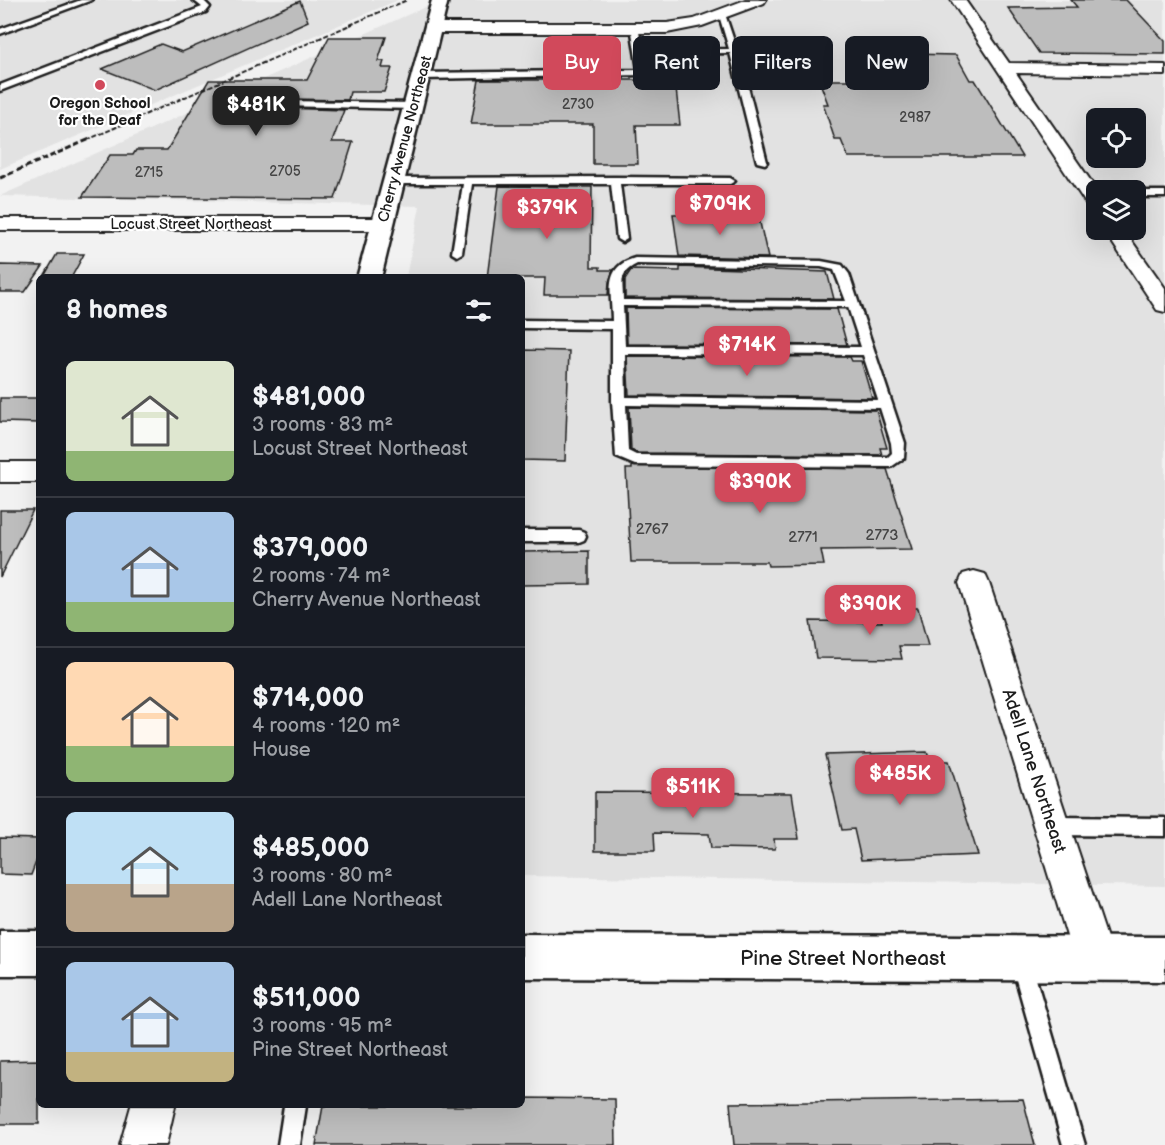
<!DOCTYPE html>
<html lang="en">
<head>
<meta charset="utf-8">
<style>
	body { margin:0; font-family:"Balsamiq Sans",sans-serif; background:#20242c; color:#f1f3f6; height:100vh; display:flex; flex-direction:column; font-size:22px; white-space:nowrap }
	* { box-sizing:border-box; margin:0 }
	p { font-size:20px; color:#9ea1a6 }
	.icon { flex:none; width:33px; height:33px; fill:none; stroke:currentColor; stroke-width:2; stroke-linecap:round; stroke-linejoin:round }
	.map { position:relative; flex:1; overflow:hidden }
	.panel { position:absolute; left:36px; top:274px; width:489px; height:834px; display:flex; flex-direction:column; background:#171b24; border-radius:9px; box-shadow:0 6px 24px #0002 }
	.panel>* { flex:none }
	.top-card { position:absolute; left:543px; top:36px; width:531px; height:54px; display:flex; gap:12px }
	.buttons { position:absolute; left:1086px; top:108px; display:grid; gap:12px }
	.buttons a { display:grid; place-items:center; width:60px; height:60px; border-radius:9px; background:#171b24; box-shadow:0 6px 24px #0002; font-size:30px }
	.price { position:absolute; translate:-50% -51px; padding:0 14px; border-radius:12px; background:#d1495b; color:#fff; font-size:20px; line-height:39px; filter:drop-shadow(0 2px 3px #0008) }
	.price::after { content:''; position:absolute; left:50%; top:36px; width:18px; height:14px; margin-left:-9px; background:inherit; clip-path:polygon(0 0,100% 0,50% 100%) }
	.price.on { background:#222; color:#fff }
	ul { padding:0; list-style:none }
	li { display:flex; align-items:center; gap:18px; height:150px; padding:0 30px }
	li+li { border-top:2px solid #363941 }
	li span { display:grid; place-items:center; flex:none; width:168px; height:120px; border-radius:9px; color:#555 }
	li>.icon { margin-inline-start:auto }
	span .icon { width:72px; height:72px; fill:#fffc; stroke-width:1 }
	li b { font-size:26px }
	h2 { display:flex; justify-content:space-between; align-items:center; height:72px; padding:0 30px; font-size:26px }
	.tag { padding:0 21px; border-radius:9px; background:#171b24; box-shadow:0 6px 24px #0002; font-size:21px; line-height:54px }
	.tag.on { background:#d1495b; color:#fff }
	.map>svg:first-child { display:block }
	.built { fill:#e2e2e2; fill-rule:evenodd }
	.building { fill:#bdbdbd; stroke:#1c1c1c; stroke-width:1.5 }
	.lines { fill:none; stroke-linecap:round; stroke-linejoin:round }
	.service-casing { stroke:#1c1c1c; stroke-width:5 }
	.minor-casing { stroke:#1c1c1c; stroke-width:4 }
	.secondary-casing { stroke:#1c1c1c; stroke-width:5 }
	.service { fill:#fff; fill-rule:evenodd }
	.minor { fill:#fff; fill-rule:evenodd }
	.secondary { fill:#fff; fill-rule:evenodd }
	.rail-far1 { stroke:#1c1c1c; stroke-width:2; stroke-dasharray:5 2; stroke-linecap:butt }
	.rail { stroke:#1c1c1c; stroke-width:3; stroke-dasharray:6 3; stroke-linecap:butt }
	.poi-dot { fill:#d1495b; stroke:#fff; stroke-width:2 }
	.labels { text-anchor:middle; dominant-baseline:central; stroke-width:4.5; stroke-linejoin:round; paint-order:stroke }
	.far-number-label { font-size:14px; fill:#444 }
	.far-poi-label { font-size:15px; font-weight:bold; fill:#1c1c1c; stroke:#fff }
	.far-street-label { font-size:15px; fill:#1c1c1c; stroke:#fff }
	.number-label { font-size:15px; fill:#444 }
	.street-label { font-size:18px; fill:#1c1c1c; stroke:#fff }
	.near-street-label { font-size:21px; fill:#1c1c1c; stroke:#fff }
</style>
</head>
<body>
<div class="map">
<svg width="1165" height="1145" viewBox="0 0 1165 1145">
	<rect width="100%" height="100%" fill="#f2f2f2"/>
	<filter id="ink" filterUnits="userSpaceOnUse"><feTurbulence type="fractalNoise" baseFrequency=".0167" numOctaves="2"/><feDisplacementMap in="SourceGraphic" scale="12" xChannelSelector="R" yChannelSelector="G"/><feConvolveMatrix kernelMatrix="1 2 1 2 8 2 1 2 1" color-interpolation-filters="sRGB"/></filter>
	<g filter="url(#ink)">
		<g class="built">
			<polygon points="0,0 398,0 0,169"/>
			<path d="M441,0H1165V886L522,876V278L406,277L420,206L0,196ZM1096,118H1136V158H1096ZM1096,190H1136V230H1096Z"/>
		</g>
		<g class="building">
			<polygon points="1071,0 1126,0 1165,41 1165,54 1039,53 1008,8 1077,7"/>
			<polygon points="300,1 308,21 155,90 102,69 161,44 182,52"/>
			<polygon points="329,37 386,37 378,61 384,61 382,68 392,68 384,92 350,92 348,100 283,99 278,101 280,108 344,110 332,142 353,142 335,199 82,197 110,155 133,155 136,150 167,150 209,80 307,80"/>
			<polygon points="905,54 956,55 970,80 975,80 1022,157 848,157 841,140 835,140 823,104 828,104 819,80 918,80"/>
			<polygon points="479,80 675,80 680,125 636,125 638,164 593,164 593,124 471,124"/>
			<polygon points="499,186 592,187 591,267 600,267 600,270 613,270 609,282 608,295 544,295 545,278 487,278"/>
			<polygon points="673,214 758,214 768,258 679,256"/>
			<polygon points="57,254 84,254 71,278 43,278"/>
			<polygon points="0,265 43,266 25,292 0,292"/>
			<polygon points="680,267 827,272 834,299 625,298 625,279 631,270 680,271"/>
			<polygon points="626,308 837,309 847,345 627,344"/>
			<polygon points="522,350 569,351 565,461 522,460"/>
			<polygon points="627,356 850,357 852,361 861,361 872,398 629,395"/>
			<polygon points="0,398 39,398 39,423 0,422"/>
			<polygon points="629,407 876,410 887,448 880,448 882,455 637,453 631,450"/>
			<polygon points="632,466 887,469 912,549 821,550 824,565 768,566 767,562 631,562 626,469 632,469"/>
			<polygon points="0,510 33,510 0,577"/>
			<polygon points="589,551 589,584 522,585 522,552"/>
			<polygon points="878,608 918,608 928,646 899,646 902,659 816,658 810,621 882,622"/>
			<polygon points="927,752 930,761 949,761 978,855 861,860 854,829 842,830 825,755"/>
			<polygon points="595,792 792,793 799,839 774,839 775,849 711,848 709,834 654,833 655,851 595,851"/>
			<polygon points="0,838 39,839 39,854 31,875 0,874"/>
			<polygon points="39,1060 39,1124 0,1124 0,1061"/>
			<polygon points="522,1098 615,1099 616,1145 316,1145 323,1106 522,1106"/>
			<polygon points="1023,1099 1035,1145 734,1145 730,1103"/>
		</g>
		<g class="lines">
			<defs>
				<g id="service">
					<polygon points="81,0 92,0 0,34 0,29"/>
					<polygon points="193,0 203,0 210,7 206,12 0,91 0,85 202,7"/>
					<polygon points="718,12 725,14 744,71 767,162 765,164 757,162 730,53 644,54 647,72 643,75 422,79 418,76 422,73 638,70 631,26 638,28 643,50 729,49"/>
					<polygon points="283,101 414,103 418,106 414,109 280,106 280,102"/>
					<polygon points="615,177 730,178 735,181 730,184 620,184 627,239 622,242 617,239 611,184 472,184 462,253 457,256 452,253 463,184 394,184 389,181 394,178"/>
					<rect x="1136" y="191" width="29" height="6"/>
					<path d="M635,258L821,261L842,265L849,274L905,443L904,458L891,467L635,465L616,457L612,401V329L522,328V320L612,321C612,294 602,267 635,258ZM637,264L821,267L834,270L846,301L623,300C623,281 618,273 637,264ZM623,306L848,307L861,347L625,346ZM625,354L863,355L878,400L626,397ZM626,405L880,408L891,443L892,453L888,457L636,455L628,451Z"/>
					<polygon points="522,530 579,530 584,532 586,536 584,540 579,542 522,542"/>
					<polygon points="1052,817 1165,818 1165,836 1052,835 1046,832 1043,826 1046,820"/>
					<polygon points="1021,952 1028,955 1031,962 1085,1145 1063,1145 1011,962 1014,955"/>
					<polygon points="284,1106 306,1106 300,1145 278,1145"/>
				</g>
				<g id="minor">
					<polygon points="745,0 766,0 764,3 702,26 667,33 434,33 426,28 434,23 667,23 694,19"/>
					<polygon points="951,0 965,0 1009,63 1165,65 1165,75 1016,73 1097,190 1096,210 1089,208"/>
					<polygon points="0,218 383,218 390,220 393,224 390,228 383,230 0,230"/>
					<polygon points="1104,230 1124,230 1165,288 1165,312 1157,310"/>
					<rect x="0" y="462" width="39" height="20"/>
					<polygon points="974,571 985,574 989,583 1114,959 1108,973 1094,979 1080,973 1074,959 959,583 963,574"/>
					<polygon points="131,1106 175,1106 166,1145 120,1145"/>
				</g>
				<g id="secondary">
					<polygon points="432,0 448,0 381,278 357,278"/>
					<rect x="0" y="931" width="39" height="44"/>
					<polygon points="522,934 1165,937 1165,981 522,978"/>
				</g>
			</defs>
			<use href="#service" class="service-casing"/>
			<use href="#minor" class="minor-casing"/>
			<use href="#secondary" class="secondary-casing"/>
			<use href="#service" class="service"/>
			<use href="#minor" class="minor"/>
			<use href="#secondary" class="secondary"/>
			<polyline class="rail-far1" points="87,140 407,0"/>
			<polyline class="rail" points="0,178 90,139"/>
		</g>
	</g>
	<circle class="poi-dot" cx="100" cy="85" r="6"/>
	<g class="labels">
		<g class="far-number-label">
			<text x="578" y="104">2730</text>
			<text x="915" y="117">2987</text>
			<text x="285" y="171">2705</text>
			<text x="149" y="172">2715</text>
		</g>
		<g class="far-poi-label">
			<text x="100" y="103">Oregon School<tspan x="100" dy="17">for the Deaf</tspan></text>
		</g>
		<g class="far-street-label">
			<text transform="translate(405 139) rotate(-75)">Cherry Avenue Northeast</text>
			<text x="191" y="224">Locust Street Northeast</text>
		</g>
		<g class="number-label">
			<text x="652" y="529">2767</text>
			<text x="882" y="535">2773</text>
			<text x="803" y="537">2771</text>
		</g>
		<g class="street-label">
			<text transform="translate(1034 771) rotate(72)">Adell Lane Northeast</text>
		</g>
		<g class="near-street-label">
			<text x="843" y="958">Pine Street Northeast</text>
		</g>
	</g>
</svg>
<div class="buttons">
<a><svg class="icon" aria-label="locate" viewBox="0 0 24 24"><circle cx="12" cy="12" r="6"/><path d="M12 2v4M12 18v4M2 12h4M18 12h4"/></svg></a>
<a><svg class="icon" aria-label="layers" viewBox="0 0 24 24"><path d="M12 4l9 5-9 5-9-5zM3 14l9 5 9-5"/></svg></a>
</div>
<b class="price on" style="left:256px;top:137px">$481K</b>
<b class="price" style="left:720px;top:236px">$709K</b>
<b class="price" style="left:547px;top:240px">$379K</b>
<b class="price" style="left:747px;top:377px">$714K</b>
<b class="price" style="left:760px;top:514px">$390K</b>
<b class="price" style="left:870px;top:636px">$390K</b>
<b class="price" style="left:900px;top:806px">$485K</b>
<b class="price" style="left:693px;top:819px">$511K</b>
<div class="top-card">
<a class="tag on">Buy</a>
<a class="tag">Rent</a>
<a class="tag">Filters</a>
<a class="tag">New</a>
</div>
<section class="panel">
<h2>8 homes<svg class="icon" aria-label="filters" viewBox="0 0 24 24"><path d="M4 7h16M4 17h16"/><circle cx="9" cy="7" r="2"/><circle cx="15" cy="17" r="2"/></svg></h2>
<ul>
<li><span style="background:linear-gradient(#dfe7d0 75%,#8fb573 0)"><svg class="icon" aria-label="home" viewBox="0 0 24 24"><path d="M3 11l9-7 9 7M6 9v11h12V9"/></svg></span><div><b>$481,000</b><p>3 rooms · 83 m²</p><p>Locust Street Northeast</p></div></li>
<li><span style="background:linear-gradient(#a9c7e8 75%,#8fb573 0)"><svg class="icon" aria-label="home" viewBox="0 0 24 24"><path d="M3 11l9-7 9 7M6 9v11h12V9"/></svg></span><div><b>$379,000</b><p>2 rooms · 74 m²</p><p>Cherry Avenue Northeast</p></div></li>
<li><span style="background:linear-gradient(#ffd9b3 70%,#8fb573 0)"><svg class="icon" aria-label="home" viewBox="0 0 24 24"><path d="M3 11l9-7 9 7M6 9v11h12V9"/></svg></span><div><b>$714,000</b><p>4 rooms · 120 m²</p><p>House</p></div></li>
<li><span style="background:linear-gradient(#bfe0f5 60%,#b9a48a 0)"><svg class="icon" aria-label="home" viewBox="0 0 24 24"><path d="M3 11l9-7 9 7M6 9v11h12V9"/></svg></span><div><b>$485,000</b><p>3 rooms · 80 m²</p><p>Adell Lane Northeast</p></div></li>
<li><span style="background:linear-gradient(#a9c7e8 75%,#c2b280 0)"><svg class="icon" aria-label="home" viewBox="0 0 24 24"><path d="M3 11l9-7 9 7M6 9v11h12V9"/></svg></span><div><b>$511,000</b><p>3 rooms · 95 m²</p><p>Pine Street Northeast</p></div></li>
</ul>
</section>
</div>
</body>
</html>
